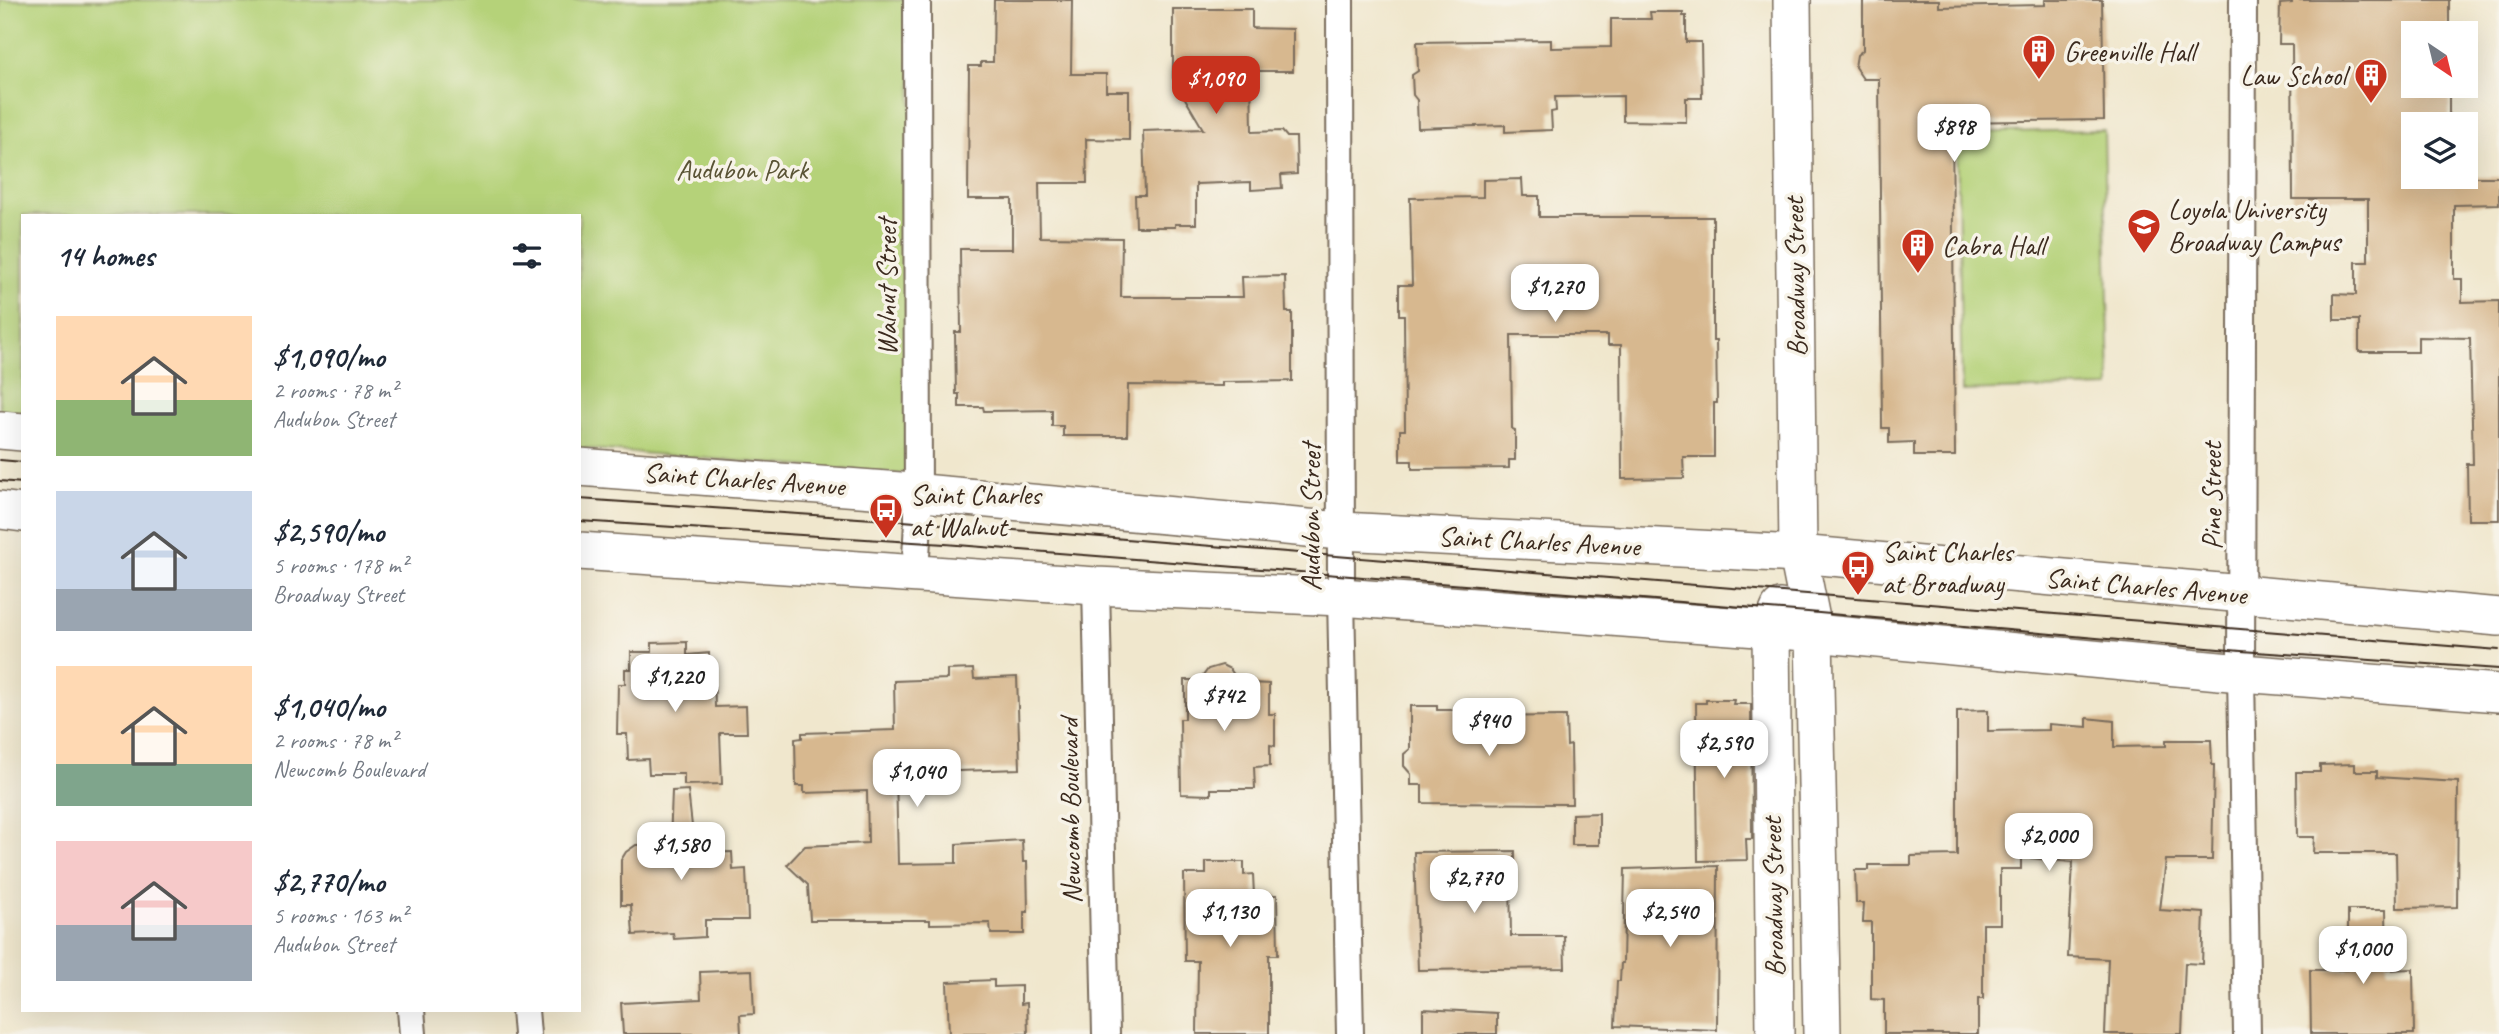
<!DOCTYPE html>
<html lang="en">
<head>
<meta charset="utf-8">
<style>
	body { margin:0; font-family:Caveat,sans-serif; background:#f2f2f3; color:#1f2937; height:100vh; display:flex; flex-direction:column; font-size:26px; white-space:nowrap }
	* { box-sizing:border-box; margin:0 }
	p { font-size:23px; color:#747a83 }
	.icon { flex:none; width:38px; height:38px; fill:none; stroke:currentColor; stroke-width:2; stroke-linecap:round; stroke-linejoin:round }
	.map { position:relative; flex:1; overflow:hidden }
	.drawer { position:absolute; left:21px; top:214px; width:560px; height:798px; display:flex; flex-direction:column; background:#fff; border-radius:0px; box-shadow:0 7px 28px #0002 }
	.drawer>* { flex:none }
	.needle { width:46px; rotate:145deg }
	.fabs { position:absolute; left:2401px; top:21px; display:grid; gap:14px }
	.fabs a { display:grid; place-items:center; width:77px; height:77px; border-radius:0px; background:#fff; box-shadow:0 7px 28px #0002; font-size:35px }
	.price { position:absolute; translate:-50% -60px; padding:0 16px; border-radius:14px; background:#fff; color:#222; font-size:23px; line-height:46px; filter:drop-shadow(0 2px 4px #0008) }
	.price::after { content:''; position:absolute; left:50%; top:42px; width:21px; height:16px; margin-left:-10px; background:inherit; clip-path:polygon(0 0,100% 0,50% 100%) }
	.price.selected { background:#c8321e; color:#fff }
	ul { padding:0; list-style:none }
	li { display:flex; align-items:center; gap:21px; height:175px; padding:0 35px }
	li span { display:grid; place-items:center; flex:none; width:196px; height:140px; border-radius:0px; color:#555 }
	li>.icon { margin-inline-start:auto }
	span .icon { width:84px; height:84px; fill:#fffc; stroke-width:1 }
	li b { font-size:30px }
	h2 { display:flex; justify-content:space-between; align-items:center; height:84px; padding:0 35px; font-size:30px }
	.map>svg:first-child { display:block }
	.green { fill:#b5d279; stroke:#787e4c; stroke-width:2 }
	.building { fill:#d7b88f }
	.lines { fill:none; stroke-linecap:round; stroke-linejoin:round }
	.street-casing { stroke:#7a6c5b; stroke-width:30 }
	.secondary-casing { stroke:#7a6c5b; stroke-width:40 }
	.street { stroke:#fff; stroke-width:26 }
	.secondary { stroke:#fff; stroke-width:37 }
	.tram { stroke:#3b2a1e; stroke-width:2 }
	.labels { text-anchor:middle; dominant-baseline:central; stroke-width:7; stroke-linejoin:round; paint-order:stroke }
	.poi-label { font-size:28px; fill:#3b2a1e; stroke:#f7f3e8; text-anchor:start }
	.park-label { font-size:28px; fill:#5a5435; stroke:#f7f3e8 }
	.street-label { font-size:28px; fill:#3b2a1e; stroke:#f7f3e8 }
</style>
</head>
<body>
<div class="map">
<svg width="2499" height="1034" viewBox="0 0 2499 1034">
	<rect width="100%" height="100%" fill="#f7f3e8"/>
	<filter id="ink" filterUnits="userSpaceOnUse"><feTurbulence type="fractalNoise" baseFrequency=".0143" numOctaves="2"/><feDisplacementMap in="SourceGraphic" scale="14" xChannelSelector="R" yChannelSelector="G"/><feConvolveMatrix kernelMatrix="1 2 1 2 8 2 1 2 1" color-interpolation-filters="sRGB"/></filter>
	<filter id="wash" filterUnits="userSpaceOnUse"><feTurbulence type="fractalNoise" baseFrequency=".00686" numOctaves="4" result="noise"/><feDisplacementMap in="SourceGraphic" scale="28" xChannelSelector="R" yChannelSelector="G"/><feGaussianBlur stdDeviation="1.57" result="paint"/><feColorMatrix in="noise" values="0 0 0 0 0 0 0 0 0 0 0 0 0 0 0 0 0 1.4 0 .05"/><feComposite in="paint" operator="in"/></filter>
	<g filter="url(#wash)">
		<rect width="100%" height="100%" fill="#f0e7cd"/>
		<g class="green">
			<polygon points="0,0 912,0 910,475 579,448 579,215 23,215 23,413 0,412"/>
			<polygon points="2104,130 2110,387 1962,391 1957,133"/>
		</g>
		<g id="blocks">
			<g class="building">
				<polygon points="994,0 1072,0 1071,74 1106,74 1106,91 1129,91 1129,140 1086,139 1087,183 1039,183 1040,237 1122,238 1121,297 1243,297 1242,277 1285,276 1286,312 1292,312 1292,381 1222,382 1222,386 1128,385 1127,436 1063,436 1063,426 1052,426 1052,410 984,411 983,407 959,407 959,394 956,394 955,332 961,332 960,249 1012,249 1012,199 968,199 969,66 981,66 981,62 993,62"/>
				<polygon points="1863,0 1939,0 1939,7 2045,5 2045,0 2102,0 2104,120 1952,122 1955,456 1914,456 1914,442 1889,443 1889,428 1882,428 1879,79 1863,79 1855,67 1857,55 1863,50"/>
				<polygon points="2292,0 2449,0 2449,33 2413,33 2413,86 2449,86 2449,124 2413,124 2413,177 2499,177 2499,204 2454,205 2454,279 2462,279 2462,302 2499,301 2499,520 2468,520 2467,464 2473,464 2470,338 2418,337 2418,352 2359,352 2359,320 2334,320 2334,294 2356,295 2356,262 2368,262 2368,199 2293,199 2292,44 2279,44 2280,4 2292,3"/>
				<polygon points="1173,9 1252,9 1252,28 1293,29 1293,71 1251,71 1252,132 1282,131 1287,137 1296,137 1297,174 1281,175 1282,188 1251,190 1251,182 1196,184 1196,224 1175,224 1175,227 1136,227 1135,195 1145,195 1143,131 1203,129 1173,78"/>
				<polygon points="1650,12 1683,12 1683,16 1686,16 1686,42 1701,42 1702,98 1686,98 1686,122 1623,121 1623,96 1555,97 1556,111 1551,112 1552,130 1505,132 1505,125 1418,128 1417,100 1413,95 1412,75 1418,71 1417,42 1551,40 1551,48 1611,47 1611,19 1651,19"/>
				<polygon points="1522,179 1523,196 1539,196 1539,217 1713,217 1713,341 1716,341 1717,403 1714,403 1714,457 1683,457 1684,478 1622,479 1621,345 1608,345 1608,335 1511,335 1512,429 1515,430 1515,460 1509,460 1509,468 1412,469 1412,461 1400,461 1400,430 1405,430 1404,315 1399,315 1399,285 1412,285 1410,198 1483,197 1483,180"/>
				<polygon points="687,642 687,655 709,653 709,671 714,671 715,707 746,706 747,733 720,733 722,784 684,785 684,774 649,774 648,759 628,760 627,734 617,734 618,684 625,684 625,669 631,669 631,652 652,652 652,643"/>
				<polygon points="1222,665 1230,669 1237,679 1252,679 1252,683 1269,684 1269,714 1275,714 1275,746 1270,745 1270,766 1254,767 1255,789 1211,789 1211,795 1181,794 1180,719 1185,719 1185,680 1200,680 1208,669"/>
				<polygon points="973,669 974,679 1017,677 1020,769 896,773 898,864 956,863 956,844 1022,840 1023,862 1027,862 1028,912 1024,912 1024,934 991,934 990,923 930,924 930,920 810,920 808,885 787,865 805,846 868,843 867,791 804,793 804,786 796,786 795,739 802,738 802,733 895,730 894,681 947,679 947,670"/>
				<polygon points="1706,700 1734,700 1733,704 1751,704 1752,839 1746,839 1747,860 1698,861 1696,703 1706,703"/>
				<polygon points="1410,706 1437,706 1437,710 1460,710 1460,717 1566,716 1567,746 1571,745 1572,804 1422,803 1422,785 1411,785 1411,774 1404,766 1404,754 1410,749"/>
				<polygon points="1988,710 1988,731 2049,730 2049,724 2087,727 2087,718 2114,721 2114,747 2166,746 2166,740 2211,740 2212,765 2214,765 2212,860 2166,860 2160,910 2204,913 2202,964 2185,963 2182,1034 2105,1034 2108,959 2068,957 2073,862 2021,857 2021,869 2000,869 2000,924 1983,924 1983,999 1978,999 1978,1034 1884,1034 1884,1000 1871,999 1871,922 1863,922 1864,903 1856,903 1855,870 1869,870 1869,865 1911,865 1911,856 1957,855 1957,711"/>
				<polygon points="2355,764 2355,771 2377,771 2377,777 2458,782 2457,907 2397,908 2396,853 2313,853 2314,837 2297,837 2296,772 2320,772 2320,765"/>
				<polygon points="688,790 695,853 732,852 733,870 746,869 748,920 705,920 705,937 674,939 673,933 633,935 631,905 621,905 621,860 626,852 636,845 670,844 672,791"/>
				<polygon points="1599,813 1599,845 1572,845 1572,814"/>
				<polygon points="1515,851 1515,877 1510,877 1511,936 1564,936 1565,968 1418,970 1414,852"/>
				<polygon points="1206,862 1244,862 1244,875 1253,874 1254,895 1277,895 1278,955 1269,955 1269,1034 1197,1034 1198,961 1185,961 1184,874 1206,874"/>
				<polygon points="1718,866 1717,1030 1615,1026 1617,981 1620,981 1621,963 1623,963 1625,869"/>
				<polygon points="2348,910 2386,910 2387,970 2413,969 2414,1034 2311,1034 2310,970 2348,970"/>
				<polygon points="752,970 754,1014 740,1015 741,1034 623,1034 621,1003 701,999 700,972"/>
				<polygon points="994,980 994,987 1021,986 1021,1004 1027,1003 1028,1034 949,1034 947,982"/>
				<polygon points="1423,1009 1497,1013 1497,1034 1423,1034"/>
			</g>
		</g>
	</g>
	<g filter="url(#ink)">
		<use href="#blocks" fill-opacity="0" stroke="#7a6c5b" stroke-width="2"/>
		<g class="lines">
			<defs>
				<g id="street">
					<polyline points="1340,0 1341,597 1350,1034"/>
					<polyline points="2243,0 2241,673 2247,1034"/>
					<polyline points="915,574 918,522 917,0"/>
					<polyline points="1096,586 1106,1034"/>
					<polyline points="411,1010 413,1034"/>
					<polyline points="525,1010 527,1034"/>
				</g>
				<g id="secondary">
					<polyline points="1792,0 1798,554 1814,634 1822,1034"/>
					<polyline points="0,430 23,432"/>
					<polyline points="579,467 900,491 1341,531 1798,554 2499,617"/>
					<polyline points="0,510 23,513"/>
					<polyline points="579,551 1096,586 1341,597 1771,629 2241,673 2499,693"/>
					<polyline points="1775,1034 1771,629 1780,608"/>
				</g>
			</defs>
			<use href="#street" class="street-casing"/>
			<use href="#secondary" class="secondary-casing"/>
			<use href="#street" class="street"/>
			<use href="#secondary" class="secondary"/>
			<g class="tram">
				<polyline points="0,460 23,462"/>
				<polyline points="0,481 23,483"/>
				<polyline points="579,499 903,521 2499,650"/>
				<polyline points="579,521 945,544 1808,612 2241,651 2499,669"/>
			</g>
		</g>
	</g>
	<defs>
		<symbol id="building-pin" viewBox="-11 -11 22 30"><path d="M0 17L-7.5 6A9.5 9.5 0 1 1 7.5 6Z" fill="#c8321e" stroke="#f7f3e8"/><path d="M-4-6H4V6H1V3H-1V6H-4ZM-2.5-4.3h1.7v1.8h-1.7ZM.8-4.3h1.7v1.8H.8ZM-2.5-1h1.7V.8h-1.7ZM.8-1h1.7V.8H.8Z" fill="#fff"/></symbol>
		<symbol id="university-pin" viewBox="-11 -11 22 30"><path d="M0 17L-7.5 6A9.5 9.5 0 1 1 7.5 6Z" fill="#c8321e" stroke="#f7f3e8"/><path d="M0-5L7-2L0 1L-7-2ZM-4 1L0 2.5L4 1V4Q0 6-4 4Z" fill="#fff"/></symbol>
		<symbol id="bus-pin" viewBox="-11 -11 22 30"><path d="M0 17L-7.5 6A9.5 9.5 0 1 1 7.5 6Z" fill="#c8321e" stroke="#f7f3e8"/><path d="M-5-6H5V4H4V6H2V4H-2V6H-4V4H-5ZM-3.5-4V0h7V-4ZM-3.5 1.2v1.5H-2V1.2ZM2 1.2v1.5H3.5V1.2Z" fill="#fff"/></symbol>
	</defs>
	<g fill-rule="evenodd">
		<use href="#building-pin" x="2020" y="32" width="38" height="52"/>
		<use href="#building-pin" x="2352" y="56" width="38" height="52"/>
		<use href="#university-pin" x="2125" y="206" width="38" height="52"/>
		<use href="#building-pin" x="1899" y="226" width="38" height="52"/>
		<use href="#bus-pin" x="867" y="491" width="38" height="52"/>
		<use href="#bus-pin" x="1839" y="548" width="38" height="52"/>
	</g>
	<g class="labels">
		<g class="poi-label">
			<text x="2064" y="51">Greenville Hall</text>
			<text x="2346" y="75" text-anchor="end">Law School</text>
			<text x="2168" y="209">Loyola University<tspan x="2168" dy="32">Broadway Campus</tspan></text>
			<text x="1942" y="245">Cabra Hall</text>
			<text x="910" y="494">Saint Charles<tspan x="910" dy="32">at Walnut</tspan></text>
			<text x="1882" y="551">Saint Charles<tspan x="1882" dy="32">at Broadway</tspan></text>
		</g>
		<g class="park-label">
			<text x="742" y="169">Audubon Park</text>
		</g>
		<g class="street-label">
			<text transform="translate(1795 277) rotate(-91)">Broadway Street</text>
			<text transform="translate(886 287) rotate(-90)">Walnut Street</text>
			<text transform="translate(744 479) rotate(4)">Saint Charles Avenue</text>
			<text transform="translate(2211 496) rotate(-90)">Pine Street</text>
			<text transform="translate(1310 517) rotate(-90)">Audubon Street</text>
			<text transform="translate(1539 541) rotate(3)">Saint Charles Avenue</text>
			<text transform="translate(2146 586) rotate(5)">Saint Charles Avenue</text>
			<text transform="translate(1070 811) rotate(-91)">Newcomb Boulevard</text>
			<text transform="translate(1773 897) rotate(-91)">Broadway Street</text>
		</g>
	</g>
</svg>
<div class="fabs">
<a><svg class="needle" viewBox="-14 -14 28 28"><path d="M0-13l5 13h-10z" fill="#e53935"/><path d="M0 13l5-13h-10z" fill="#747a83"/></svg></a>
<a><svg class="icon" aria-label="layers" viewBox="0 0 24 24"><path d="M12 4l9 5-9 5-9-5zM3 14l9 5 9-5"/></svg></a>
</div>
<b class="price selected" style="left:1216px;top:116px">$1,090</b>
<b class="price" style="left:1954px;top:164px">$898</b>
<b class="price" style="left:1555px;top:324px">$1,270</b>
<b class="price" style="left:675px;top:714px">$1,220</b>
<b class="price" style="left:1224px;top:733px">$742</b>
<b class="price" style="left:1489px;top:758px">$940</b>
<b class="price" style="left:1724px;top:780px">$2,590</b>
<b class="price" style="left:917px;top:809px">$1,040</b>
<b class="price" style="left:2049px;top:873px">$2,000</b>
<b class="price" style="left:681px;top:882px">$1,580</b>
<b class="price" style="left:1474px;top:915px">$2,770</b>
<b class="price" style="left:1230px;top:949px">$1,130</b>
<b class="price" style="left:1670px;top:949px">$2,540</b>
<b class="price" style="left:2363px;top:986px">$1,000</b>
<section class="drawer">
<h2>14 homes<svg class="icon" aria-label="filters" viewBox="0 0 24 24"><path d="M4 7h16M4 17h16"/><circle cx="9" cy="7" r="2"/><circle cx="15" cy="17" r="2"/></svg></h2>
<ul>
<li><span style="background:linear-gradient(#ffd9b3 60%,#8fb573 0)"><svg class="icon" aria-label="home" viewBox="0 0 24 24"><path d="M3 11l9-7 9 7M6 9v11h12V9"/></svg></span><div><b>$1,090/mo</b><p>2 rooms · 78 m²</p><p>Audubon Street</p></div></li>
<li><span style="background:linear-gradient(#c9d6e8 70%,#9aa5b1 0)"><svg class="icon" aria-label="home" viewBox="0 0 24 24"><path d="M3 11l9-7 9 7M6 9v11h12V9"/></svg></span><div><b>$2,590/mo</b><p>5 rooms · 178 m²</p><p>Broadway Street</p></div></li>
<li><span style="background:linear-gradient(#ffd9b3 70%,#7fa58c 0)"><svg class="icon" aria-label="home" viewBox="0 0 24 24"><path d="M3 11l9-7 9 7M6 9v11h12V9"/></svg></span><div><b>$1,040/mo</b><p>2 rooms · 78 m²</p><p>Newcomb Boulevard</p></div></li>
<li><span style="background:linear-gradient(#f6c9c9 60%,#9aa5b1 0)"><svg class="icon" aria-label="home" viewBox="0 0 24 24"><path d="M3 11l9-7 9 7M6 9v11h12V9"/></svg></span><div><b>$2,770/mo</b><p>5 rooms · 163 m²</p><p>Audubon Street</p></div></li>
</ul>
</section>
</div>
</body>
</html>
